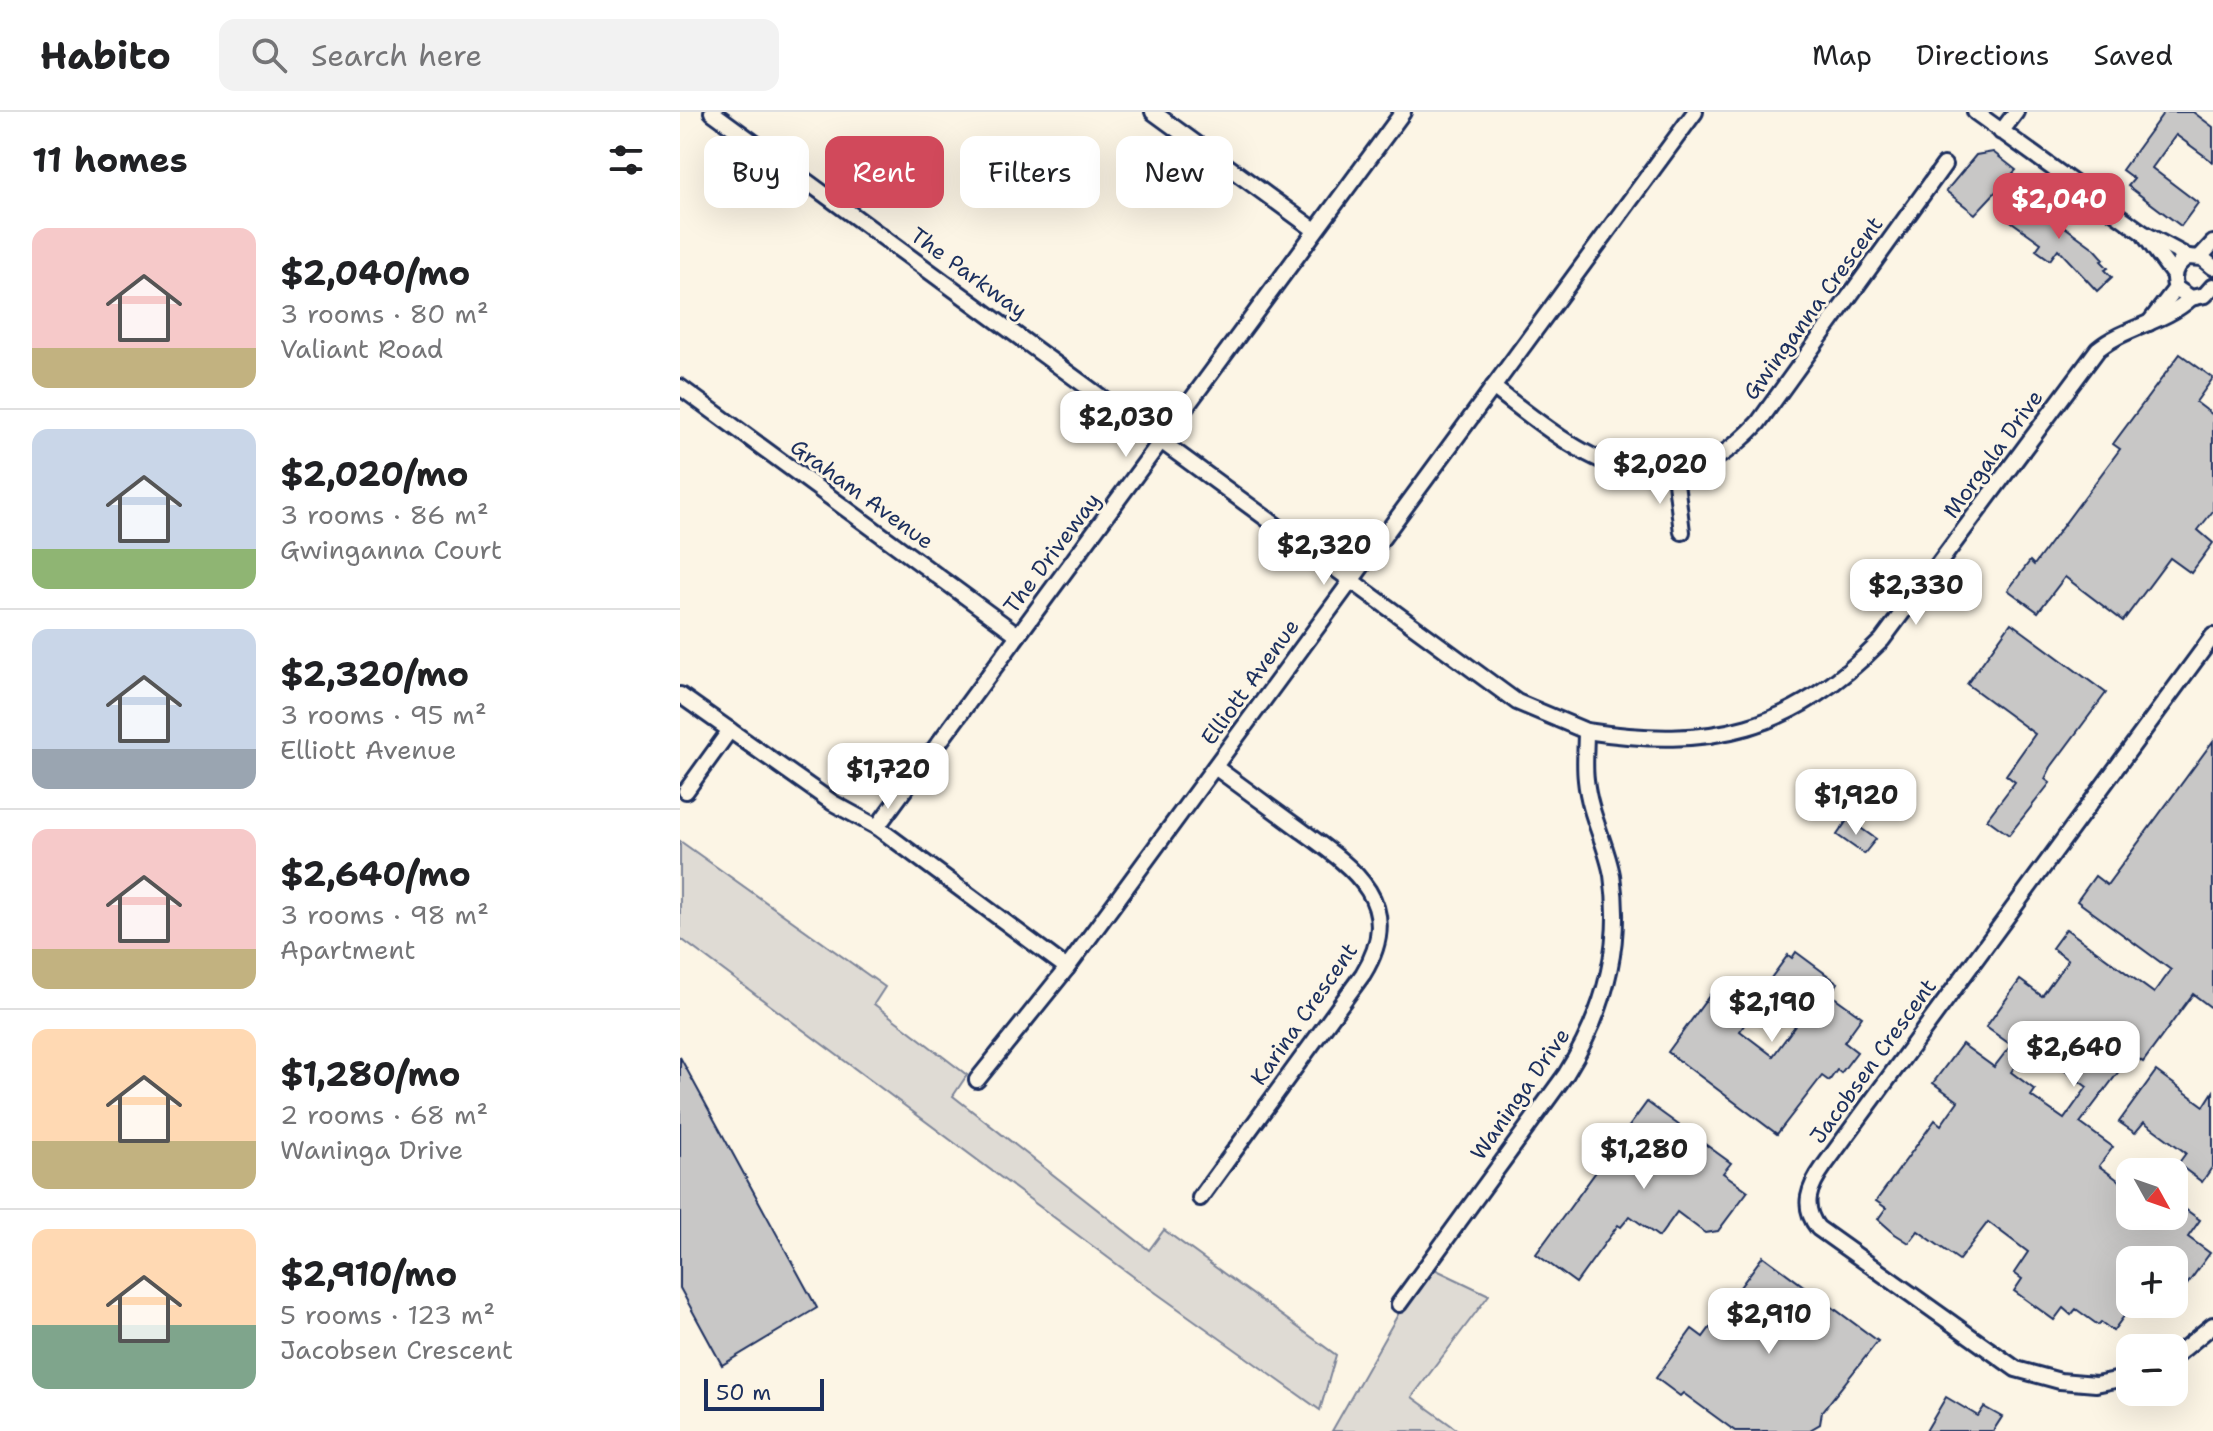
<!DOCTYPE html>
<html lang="en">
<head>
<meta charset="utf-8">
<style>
	body { margin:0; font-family:"Shantell Sans",sans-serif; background:#f2f2f2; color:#202124; height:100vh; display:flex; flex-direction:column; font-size:30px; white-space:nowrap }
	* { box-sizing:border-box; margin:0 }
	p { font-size:26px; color:#757577 }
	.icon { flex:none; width:44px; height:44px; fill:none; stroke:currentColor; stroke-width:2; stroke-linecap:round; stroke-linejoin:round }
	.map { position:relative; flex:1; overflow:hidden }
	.sheet { display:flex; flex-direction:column; background:#fff; width:680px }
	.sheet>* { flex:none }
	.top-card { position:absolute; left:24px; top:24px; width:760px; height:72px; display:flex; gap:16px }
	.needle { width:52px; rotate:130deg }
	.fabs { position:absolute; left:1436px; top:1046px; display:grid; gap:16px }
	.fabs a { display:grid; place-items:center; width:72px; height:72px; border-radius:16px; background:#fff; box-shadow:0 8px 32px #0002; font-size:40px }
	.scale { position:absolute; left:24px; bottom:20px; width:120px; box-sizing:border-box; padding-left:8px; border:4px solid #1b2f5e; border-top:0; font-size:22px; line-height:28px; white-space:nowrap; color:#1b2f5e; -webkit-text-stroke:6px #fcf5e5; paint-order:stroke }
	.price { position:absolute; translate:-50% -68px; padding:0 18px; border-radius:16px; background:#fff; color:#222; font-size:26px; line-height:52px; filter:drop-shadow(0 2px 4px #0008) }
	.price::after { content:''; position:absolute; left:50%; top:48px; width:24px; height:18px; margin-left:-12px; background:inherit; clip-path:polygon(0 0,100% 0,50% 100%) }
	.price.on { background:#d1495b; color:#fff }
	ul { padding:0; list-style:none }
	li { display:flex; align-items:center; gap:24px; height:200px; padding:0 32px }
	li+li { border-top:2px solid #e0e0e0 }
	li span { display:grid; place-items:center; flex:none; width:224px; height:160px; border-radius:16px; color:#555 }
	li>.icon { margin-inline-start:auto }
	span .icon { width:96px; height:96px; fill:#fffc; stroke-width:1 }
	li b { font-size:34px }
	h2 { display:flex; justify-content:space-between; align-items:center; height:96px; padding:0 32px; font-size:34px }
	.tag { padding:0 28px; border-radius:16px; background:#fff; box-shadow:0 8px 32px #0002; font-size:28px; line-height:72px }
	.tag.on { background:#d1495b; color:#fff }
	header { display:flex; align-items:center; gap:48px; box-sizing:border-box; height:112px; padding:0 40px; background:#fff; border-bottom:2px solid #e0e0e0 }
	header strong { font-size:38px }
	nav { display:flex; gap:44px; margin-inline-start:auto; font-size:28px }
	.search { width:560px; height:72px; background:#f2f2f2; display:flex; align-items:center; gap:20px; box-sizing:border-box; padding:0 28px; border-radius:16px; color:#757577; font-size:30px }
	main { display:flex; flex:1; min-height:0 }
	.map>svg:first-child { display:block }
	.green { fill:#dfdbd4; stroke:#7d8599; stroke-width:2 }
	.building { fill:#c8c7c6; stroke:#1b2f5e; stroke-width:2; fill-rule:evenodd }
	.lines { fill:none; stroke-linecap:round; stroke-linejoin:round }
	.street-casing { stroke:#1b2f5e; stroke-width:20 }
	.street { stroke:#fcf5e5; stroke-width:14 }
	.labels { text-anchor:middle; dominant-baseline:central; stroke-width:6; stroke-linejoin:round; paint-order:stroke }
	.street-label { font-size:22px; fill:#1b2f5e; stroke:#fcf5e5 }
</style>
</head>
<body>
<header>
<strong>Habito</strong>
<div class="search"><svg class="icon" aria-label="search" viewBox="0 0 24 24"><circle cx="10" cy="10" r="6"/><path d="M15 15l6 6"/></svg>Search here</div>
<nav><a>Map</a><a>Directions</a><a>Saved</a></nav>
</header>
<main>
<section class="sheet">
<h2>11 homes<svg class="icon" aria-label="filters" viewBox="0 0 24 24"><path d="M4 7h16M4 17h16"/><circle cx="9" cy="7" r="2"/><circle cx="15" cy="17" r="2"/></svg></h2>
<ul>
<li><span style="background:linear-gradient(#f6c9c9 75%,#c2b280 0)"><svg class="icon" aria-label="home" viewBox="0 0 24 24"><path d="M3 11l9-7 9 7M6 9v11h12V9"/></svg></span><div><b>$2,040/mo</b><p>3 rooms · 80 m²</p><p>Valiant Road</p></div></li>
<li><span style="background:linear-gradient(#c9d6e8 75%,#8fb573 0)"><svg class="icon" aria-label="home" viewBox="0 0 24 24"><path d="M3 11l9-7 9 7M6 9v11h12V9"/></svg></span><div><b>$2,020/mo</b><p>3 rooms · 86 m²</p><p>Gwinganna Court</p></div></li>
<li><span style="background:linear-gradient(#c9d6e8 75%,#9aa5b1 0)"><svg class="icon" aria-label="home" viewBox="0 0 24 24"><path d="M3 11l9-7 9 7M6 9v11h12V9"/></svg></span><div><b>$2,320/mo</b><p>3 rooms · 95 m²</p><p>Elliott Avenue</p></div></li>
<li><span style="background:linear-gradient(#f6c9c9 75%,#c2b280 0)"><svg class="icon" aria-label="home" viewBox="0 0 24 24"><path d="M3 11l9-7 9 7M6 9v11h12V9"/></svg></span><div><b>$2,640/mo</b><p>3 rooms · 98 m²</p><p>Apartment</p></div></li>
<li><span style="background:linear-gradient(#ffd9b3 70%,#c2b280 0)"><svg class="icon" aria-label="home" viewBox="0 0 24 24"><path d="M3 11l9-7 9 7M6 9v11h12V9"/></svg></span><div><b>$1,280/mo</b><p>2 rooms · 68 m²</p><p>Waninga Drive</p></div></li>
<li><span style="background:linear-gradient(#ffd9b3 60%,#7fa58c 0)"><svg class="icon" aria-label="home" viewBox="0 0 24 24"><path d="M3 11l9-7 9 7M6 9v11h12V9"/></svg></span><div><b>$2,910/mo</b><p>5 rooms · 123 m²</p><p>Jacobsen Crescent</p></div></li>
</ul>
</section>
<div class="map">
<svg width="1533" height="1319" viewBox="0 0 1533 1319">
	<rect width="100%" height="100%" fill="#fcf5e5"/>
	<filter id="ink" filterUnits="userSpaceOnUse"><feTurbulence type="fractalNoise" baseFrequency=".0125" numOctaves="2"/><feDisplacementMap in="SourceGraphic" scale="16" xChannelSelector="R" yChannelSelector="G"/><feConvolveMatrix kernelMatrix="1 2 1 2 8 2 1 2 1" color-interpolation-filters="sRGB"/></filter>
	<g filter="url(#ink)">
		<g class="green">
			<polygon points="0,729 205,875 194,892 287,963 273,984 469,1138 484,1118 656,1243 640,1298 458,1168 0,826"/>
			<polygon points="746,1153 809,1183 732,1285 779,1319 652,1319"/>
		</g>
		<g class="building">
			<polygon points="1484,0 1513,0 1533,15 1533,50 1496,23 1472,56 1518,91 1501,114 1448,74 1454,67 1442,58"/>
			<polygon points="1313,40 1336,58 1295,102 1266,79 1296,43"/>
			<polygon points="1341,83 1415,137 1424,147 1421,149 1428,156 1425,158 1432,165 1417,179 1378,137 1370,148 1356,138 1361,131 1325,105"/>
			<polygon points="1500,242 1533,266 1516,290 1533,303 1533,399 1518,418 1533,431 1511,461 1490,446 1443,509 1385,465 1358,500 1328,478 1350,449 1354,453 1440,337 1433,332"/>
			<polygon points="1331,511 1426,581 1371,655 1365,667 1370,671 1329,723 1307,707 1335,670 1326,663 1355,622 1287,572"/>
			<path d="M1533,629V897L1513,882L1463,950L1452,942L1400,1011L1433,1035L1419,1054L1450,1077V1104H1494V1089L1520,1108L1508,1125L1530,1141L1506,1174L1494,1165V1148H1450V1196L1433,1219L1421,1210L1418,1213L1396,1197L1391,1203L1383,1196L1374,1208L1334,1179L1342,1167L1334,1161L1348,1140L1308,1110L1279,1148L1238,1119L1229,1131L1215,1122L1198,1107L1206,1096L1196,1089L1255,1008L1261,1013L1278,989L1253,971L1282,932L1314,955L1331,933L1306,915L1340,868L1362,884L1388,848L1372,836L1386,817L1474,881L1491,858L1397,789L1415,764L1427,773ZM1350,933L1407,975L1384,1007L1351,984L1355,978L1331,960Z"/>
			<polygon points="1168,707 1196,727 1184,742 1157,723"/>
			<polygon points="1116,840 1158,871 1150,882 1182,905 1164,930 1177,940 1161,961 1157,958 1149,969 1142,964 1097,1022 988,940 1035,876 1071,903 1060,919 1093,944 1115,914 1077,885 1108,843 1112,846"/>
			<polygon points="0,945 137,1196 42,1253 0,1176"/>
			<polygon points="1476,959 1524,994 1533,980 1533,1054 1522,1070 1498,1052 1506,1041 1464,1010 1455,1021 1439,1010"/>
			<polygon points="967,990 1051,1051 1043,1061 1068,1079 1038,1119 1025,1121 997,1100 979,1125 950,1104 941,1115 938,1113 896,1171 856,1142"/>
			<polygon points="1083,1144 1198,1229 1142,1300 1140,1312 1128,1319 1055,1319 1003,1281 1000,1284 976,1266 1012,1217 1023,1225"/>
			<polygon points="1266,1285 1298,1304 1304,1295 1322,1305 1313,1319 1246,1319"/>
		</g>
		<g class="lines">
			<defs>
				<g id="street">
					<path d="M32,0L837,590L906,619C906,635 904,652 906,668C909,701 926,731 932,763C943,835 924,901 886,962L719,1192"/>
					<polyline points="473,0 635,118"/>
					<polyline points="1295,0 1463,121 1508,145"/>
					<polyline points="1321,20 1336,0"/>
					<polyline points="1465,124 1493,162"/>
					<polyline points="1520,145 1533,131"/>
					<path d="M1533,155L1522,146L1508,145C1495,152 1491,163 1496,176L1511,186L1525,183L1533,174"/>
					<polyline points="1469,211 1496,176"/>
					<polyline points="0,275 338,523"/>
					<path d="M813,275C898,342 984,413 1078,311L1264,53"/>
					<polyline points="995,362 1002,420"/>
					<polyline points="0,583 153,691 197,715 387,856"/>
					<path d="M906,619C1032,638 1111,620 1202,528L1418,237C1447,214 1484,211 1511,186"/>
					<polyline points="6,679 50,618"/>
					<polyline points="197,715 723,0"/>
					<polyline points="297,968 387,856 1015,0"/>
					<path d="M520,1086L683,862C726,792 674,756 621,718C592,697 564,676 535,655"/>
					<polyline points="1494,1245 1533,1213"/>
					<path d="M1450,1265L1416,1272L1380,1269L1336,1257L1138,1116C1121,1094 1129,1075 1144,1054L1533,524"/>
				</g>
			</defs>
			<use href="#street" class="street-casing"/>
			<use href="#street" class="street"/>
		</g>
	</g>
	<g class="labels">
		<g class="street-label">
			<text transform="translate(289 161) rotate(36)">The Parkway</text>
			<text transform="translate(1133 196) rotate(-54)">Gwinganna Crescent</text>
			<text transform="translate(1313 342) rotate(-54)">Morgala Drive</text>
			<text transform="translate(182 382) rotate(36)">Graham Avenue</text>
			<text transform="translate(372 441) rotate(-53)">The Driveway</text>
			<text transform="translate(570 570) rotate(-54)">Elliott Avenue</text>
			<text transform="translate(624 902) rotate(-55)">Karina Crescent</text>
			<text transform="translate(1193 949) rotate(-54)">Jacobsen Crescent</text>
			<text transform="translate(840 982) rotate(-55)">Waninga Drive</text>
		</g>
	</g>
</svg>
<div class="fabs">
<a><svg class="needle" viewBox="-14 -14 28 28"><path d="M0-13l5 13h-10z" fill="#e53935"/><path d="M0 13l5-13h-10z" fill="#757577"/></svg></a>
<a>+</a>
<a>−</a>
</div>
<div class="scale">50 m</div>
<b class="price on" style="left:1379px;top:129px">$2,040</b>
<b class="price" style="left:446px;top:347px">$2,030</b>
<b class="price" style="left:980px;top:394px">$2,020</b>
<b class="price" style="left:644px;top:475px">$2,320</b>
<b class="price" style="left:1236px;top:515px">$2,330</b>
<b class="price" style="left:208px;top:699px">$1,720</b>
<b class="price" style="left:1176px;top:725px">$1,920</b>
<b class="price" style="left:1092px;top:932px">$2,190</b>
<b class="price" style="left:1394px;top:977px">$2,640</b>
<b class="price" style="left:964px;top:1079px">$1,280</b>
<b class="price" style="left:1089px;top:1244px">$2,910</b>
<div class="top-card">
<a class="tag">Buy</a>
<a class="tag on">Rent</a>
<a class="tag">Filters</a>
<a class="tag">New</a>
</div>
</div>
</main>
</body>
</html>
